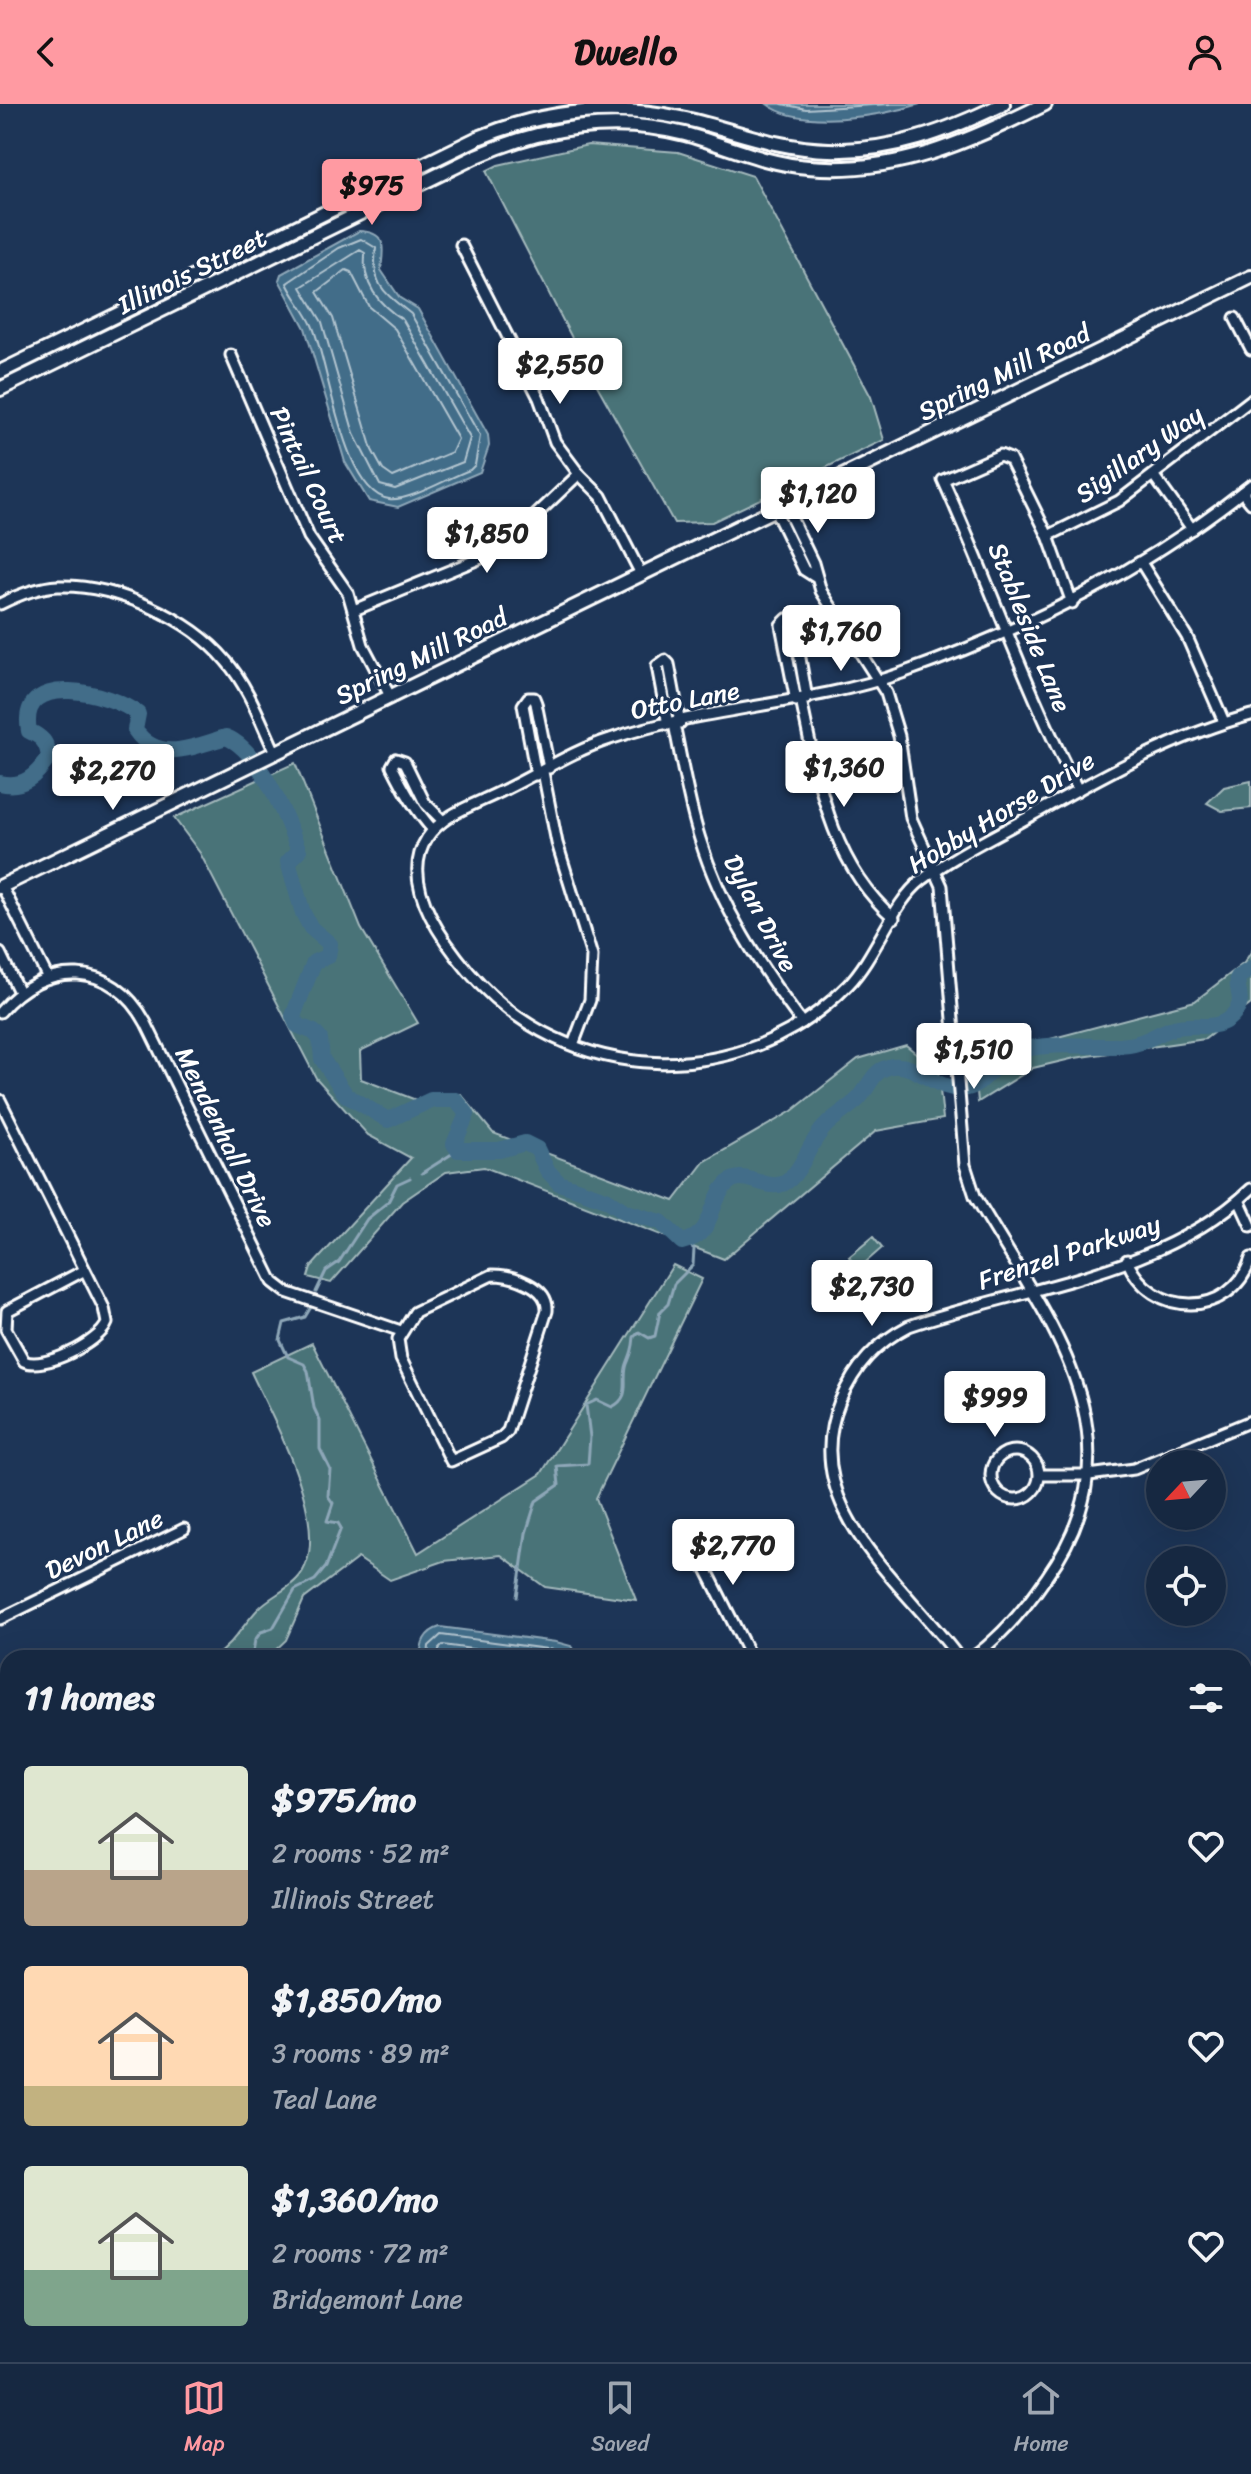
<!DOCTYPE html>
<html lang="en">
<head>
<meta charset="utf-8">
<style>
	body { margin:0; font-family:Sriracha,sans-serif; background:#1f3048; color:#f1f3f6; height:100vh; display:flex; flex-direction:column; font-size:30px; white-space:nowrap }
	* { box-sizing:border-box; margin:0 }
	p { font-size:26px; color:#9ea6b1 }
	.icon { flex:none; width:44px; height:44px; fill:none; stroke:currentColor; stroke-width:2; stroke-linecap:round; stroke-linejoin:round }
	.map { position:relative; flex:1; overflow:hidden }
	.details { position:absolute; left:0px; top:1546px; width:1252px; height:712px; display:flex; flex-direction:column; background:#162841; border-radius:24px 24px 0 0; box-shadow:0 8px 32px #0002,0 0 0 2px #35445a }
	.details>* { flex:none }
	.needle { width:52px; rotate:244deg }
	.tools { position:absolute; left:1146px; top:1346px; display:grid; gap:16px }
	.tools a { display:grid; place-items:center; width:80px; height:80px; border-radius:50%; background:#162841; box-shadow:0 8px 32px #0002,0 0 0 2px #35445a; font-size:40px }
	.price { position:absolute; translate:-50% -68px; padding:0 18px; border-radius:8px; background:#fff; color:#222; font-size:26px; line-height:52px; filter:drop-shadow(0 2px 4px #0008) }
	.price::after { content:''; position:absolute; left:50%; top:48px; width:24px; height:18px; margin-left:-12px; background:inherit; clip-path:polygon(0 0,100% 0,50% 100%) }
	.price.selected { background:#ff9aa2; color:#111 }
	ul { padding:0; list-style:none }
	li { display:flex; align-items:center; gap:24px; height:200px; padding:0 24px }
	li span { display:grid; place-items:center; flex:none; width:224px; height:160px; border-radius:8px; color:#555 }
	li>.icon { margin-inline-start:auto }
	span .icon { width:96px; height:96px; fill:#fffc; stroke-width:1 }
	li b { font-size:34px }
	h2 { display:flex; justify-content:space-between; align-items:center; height:96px; padding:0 24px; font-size:34px }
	header { display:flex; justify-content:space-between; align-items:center; height:104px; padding:0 24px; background:#ff9aa2; color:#111; font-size:36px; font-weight:800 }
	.tab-bar { display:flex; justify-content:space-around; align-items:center; height:112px; border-top:2px solid #35445a; background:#162841; font-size:22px; color:#9ea6b1 }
	.tab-bar a { display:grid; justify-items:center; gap:4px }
	.tab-bar .selected { color:#ff9aa2 }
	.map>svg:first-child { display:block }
	.green { fill:#497378; stroke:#a4b9bc; stroke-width:2 }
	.water { fill:#426d89; stroke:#8ea7b8; stroke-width:2 }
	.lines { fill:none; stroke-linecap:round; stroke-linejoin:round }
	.shore { stroke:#b3c5d0; stroke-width:2 }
	.stream { stroke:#8ea7b8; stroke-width:3 }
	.river { stroke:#426d89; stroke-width:16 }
	.minor-casing { stroke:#fff; stroke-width:15 }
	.tertiary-casing { stroke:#fff; stroke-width:18 }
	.minor { stroke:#1d3557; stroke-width:9 }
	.tertiary { stroke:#1d3557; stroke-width:12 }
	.labels { text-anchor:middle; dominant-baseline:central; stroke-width:6; stroke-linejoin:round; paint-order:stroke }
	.street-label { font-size:26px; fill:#fff; stroke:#1d3557 }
</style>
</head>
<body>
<header><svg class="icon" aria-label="back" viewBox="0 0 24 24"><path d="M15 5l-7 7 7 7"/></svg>Dwello<svg class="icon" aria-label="person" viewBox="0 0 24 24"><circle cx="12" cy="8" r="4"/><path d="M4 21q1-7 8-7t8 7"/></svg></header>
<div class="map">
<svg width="1251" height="2258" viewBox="0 0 1251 2258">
	<rect width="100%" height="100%" fill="#1d3557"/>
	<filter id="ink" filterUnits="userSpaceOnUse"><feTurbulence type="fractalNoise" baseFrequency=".0125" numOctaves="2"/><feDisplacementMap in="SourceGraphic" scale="16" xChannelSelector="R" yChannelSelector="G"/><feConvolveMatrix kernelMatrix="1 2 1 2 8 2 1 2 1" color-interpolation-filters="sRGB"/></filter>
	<g filter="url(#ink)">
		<g class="green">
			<polygon points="588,41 678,48 753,72 871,293 884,336 712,418 674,419 589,267 486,67 498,61"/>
			<polygon points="295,659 361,824 418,919 360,947 361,975 416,996 461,990 493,1029 674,1097 704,1058 792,1007 858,955 906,941 938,967 943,1015 876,1027 724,1155 484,1063 446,1068 402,1098 331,1179 308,1173 311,1163 411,1054 368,1031 316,974 200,749 174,714"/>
			<polygon points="1251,677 1251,704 1222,707 1207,699 1224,683"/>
			<polygon points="1251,848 1251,900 1205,935 1075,954 1033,964 978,998 974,955 1195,897 1244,859"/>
			<polygon points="873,1133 882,1144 858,1165 849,1153"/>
			<path d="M673,1161L702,1175L596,1394L636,1496L545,1483L501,1451L444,1457L390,1476L358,1454L304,1495L286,1536L267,1554H212C233,1541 242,1522 258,1505C269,1493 286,1487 297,1475C338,1430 272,1314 251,1268L312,1239L418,1449L541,1370Z"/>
			<polygon points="8,1887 8,1995 0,2014 0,1896"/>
		</g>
		<g class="water">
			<path d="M767,0H920C882,12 800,26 767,0Z"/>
			<path d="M359,127C389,128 383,146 381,166L400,194L418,205L488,331L489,342L480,368L398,403L369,397L345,358L305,224L279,176L281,170Z"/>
			<path d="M440,1523L556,1538L571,1542L578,1554H420C421,1539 424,1528 440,1523Z"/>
			<polygon points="450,2250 515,2250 515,2258 451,2258"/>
		</g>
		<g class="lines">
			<g class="shore">
				<polyline points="782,0 806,5 890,0"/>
				<path d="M361,135L376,144C371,182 384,188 411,210L480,332L475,361L470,366C449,373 409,398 389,395C342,388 329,259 312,221C305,206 294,194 287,179L339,144Z"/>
				<path d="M360,146L365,149C362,180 378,200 403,216L470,334L463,358L395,385L380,381L354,330L322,218L301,183Z"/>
				<polygon points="346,166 351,168 369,203 395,225 458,335 452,348 393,373 383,366 372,346 333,214 317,188"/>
				<polyline points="428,1554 429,1542 441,1531 555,1546 569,1554"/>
				<polyline points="438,1554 439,1545 443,1541 537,1554"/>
			</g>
			<g class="stream">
				<polyline points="422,1069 458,1046"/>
				<polyline points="316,1188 326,1167 339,1158 367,1115 388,1098 397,1080 410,1074"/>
				<path d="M517,1493L526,1429L536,1397L559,1381L557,1362L588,1360L590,1333L586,1301L597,1296L612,1303C633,1292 621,1276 627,1260C631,1250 633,1245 634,1233L639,1228L649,1234L655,1232L660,1208L668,1200L674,1180L693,1161L694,1145L686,1137"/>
				<polyline points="252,1554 255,1536 261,1528 273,1524 295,1486 315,1476 326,1463 341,1424 338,1419 327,1417 333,1399 328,1392 330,1365 320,1345 320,1317 314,1304 308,1267 304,1260 288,1253 280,1236 284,1219 305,1213 311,1203"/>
				<polyline points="1244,1657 1251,1674"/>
				<polyline points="0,1941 8,1937"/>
			</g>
			<path class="river" d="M0,679C23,685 37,671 49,653C47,638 42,633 29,627C17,564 113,589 138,610L135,626C158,660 193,643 226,633C261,647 286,714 299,747L288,758L303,809L311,824L330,840L328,852L314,858L293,912L297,921L314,928L320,935L322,955L346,991L388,1016L431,996H456L467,1010L454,1040L458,1046H499L525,1039L537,1045L547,1066L559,1079L606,1095L626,1108L661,1118L682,1138C714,1131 708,1103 724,1083C743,1058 770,1095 790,1075C802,1064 807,1047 816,1034C826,1017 841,1010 855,998C870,986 870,965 893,962C919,959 936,989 967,984C985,981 997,952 1026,945C1061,937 1095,945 1129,941C1146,939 1159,928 1174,924C1197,917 1219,931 1236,907C1245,895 1235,886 1238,873L1251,865"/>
			<defs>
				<g id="minor">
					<polyline points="461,141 539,294 555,338 579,370 601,392 641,470"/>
					<polyline points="1235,214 1251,245"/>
					<polyline points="231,251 309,433 348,489 363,541 390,592"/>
					<polyline points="1154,372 1192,425"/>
					<path d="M1251,381C1145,465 1030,524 902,569C807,602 704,603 610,635C572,647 538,670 502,687C477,700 443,709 427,734C399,777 441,835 469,868C566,983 743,990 848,881C877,851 892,799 922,776C956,750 997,731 1034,710C1104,671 1173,632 1251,611"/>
					<polyline points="1242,388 1251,399"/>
					<path d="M784,399L813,459L821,487L886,589L899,632L911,714L942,782L965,1061L975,1092C1047,1217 1147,1332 1046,1474C1025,1505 1002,1532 972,1554"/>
					<polyline points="774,404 804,466 815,473"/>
					<polyline points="1048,432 1119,397 1251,296"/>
					<polyline points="1142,460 1187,533 1224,618"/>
					<path d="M1072,499L1048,432L1010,355L1000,351L943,376C990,479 1026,586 1078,686"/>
					<path d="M0,500C18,491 37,483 58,482C115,480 190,514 226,557C248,582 261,618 275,648"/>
					<polyline points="354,506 498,447 579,370"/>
					<path d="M801,596C818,675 830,759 894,814"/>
					<polyline points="796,597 781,521 787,515 794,519 807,595"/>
					<path d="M674,620C682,658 688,698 700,735C721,804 760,862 802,919"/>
					<polyline points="668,621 657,562 665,556 669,560 680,619"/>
					<polyline points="543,668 557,739 592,852 590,896 573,941"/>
					<polyline points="536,671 523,601 528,594 534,594 536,599 549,664"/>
					<path d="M433,726C415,706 404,686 392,662L396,655L405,658L425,699L443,717"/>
					<polyline points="2,782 48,874"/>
					<polyline points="0,849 19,888"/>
					<path d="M0,908C45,855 112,856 146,919L273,1178L286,1188L401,1227"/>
					<path d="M0,996L104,1204L107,1219C100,1238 43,1267 24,1257L6,1225L7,1207L85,1166"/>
					<polyline points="1239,1096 1251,1122"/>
					<path d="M1127,1156C1150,1214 1232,1216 1251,1154"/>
					<path d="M492,1171C513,1171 549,1182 547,1207L508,1327L501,1334L451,1357L401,1255L398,1235L415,1208Z"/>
					<circle cx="1015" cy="1371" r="24"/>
					<polyline points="1040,1371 1089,1371 1134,1365 1251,1317"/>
					<polyline points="687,1427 751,1554"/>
					<polyline points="0,1515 184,1425"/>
					<path d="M959,1554C904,1478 796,1403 840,1297C855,1262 876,1239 909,1222C1022,1183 1161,1171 1251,1085"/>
					<polyline points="1244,1755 1251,1755"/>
					<polyline points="1244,1933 1251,1930"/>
					<polyline points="0,2069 8,2070"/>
					<polyline points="1221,2250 1226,2258"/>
					<polyline points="158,2258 160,2250"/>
					<polyline points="1143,2258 1156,2250"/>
				</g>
				<g id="tertiary">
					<path d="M0,268L478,34C545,6 616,0 686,15C734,26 778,45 829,46C892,48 947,27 1003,0"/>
					<path d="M0,285L477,52C542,23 615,12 685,30C726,41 765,60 808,63C895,71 968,38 1045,0"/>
					<polyline points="0,783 1251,173"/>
					<polyline points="1244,1983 1251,1980"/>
					<polyline points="698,2258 713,2250"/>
				</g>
			</defs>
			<use href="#minor" class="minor-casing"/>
			<use href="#tertiary" class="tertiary-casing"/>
			<use href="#minor" class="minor"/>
			<use href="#tertiary" class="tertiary"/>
		</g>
	</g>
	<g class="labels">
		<g class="street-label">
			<text transform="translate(192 167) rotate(-26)">Illinois Street</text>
			<text transform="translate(1004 268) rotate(-26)">Spring Mill Road</text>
			<text transform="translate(1139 350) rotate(-35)">Sigillary Way</text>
			<text transform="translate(309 371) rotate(65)">Pintail Court</text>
			<text transform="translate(1030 523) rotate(68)">Stableside Lane</text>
			<text transform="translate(421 552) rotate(-26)">Spring Mill Road</text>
			<text transform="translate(685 596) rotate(-11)">Otto Lane</text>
			<text transform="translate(1001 708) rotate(-31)">Hobby Horse Drive</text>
			<text transform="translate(761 809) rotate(62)">Dylan Drive</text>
			<text transform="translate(226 1033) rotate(64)">Mendenhall Drive</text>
			<text transform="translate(1069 1148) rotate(-18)">Frenzel Parkway</text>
			<text transform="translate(104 1440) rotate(-26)">Devon Lane</text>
		</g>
	</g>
</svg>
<div class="tools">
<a><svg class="needle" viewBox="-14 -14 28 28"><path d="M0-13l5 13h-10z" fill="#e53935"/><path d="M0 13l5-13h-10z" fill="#9ea6b1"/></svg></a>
<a><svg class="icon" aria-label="locate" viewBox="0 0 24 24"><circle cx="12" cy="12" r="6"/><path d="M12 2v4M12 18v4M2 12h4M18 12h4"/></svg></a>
</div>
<b class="price selected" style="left:372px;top:123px">$975</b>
<b class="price" style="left:560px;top:302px">$2,550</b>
<b class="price" style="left:818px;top:431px">$1,120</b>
<b class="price" style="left:487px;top:471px">$1,850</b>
<b class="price" style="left:841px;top:569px">$1,760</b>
<b class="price" style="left:844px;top:705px">$1,360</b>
<b class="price" style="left:113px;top:708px">$2,270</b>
<b class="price" style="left:974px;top:987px">$1,510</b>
<b class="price" style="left:872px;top:1224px">$2,730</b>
<b class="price" style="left:995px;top:1335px">$999</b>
<b class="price" style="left:733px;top:1483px">$2,770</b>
<section class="details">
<h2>11 homes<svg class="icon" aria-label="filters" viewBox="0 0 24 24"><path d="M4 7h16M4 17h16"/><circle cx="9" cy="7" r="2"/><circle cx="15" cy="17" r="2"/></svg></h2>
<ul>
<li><span style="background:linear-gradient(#dfe7d0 65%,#b9a48a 0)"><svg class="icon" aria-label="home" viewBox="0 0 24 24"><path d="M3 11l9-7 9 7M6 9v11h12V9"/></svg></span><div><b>$975/mo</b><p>2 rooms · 52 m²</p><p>Illinois Street</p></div><svg class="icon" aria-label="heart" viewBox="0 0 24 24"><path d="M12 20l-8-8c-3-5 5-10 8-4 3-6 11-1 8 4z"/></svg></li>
<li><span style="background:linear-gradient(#ffd9b3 75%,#c2b280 0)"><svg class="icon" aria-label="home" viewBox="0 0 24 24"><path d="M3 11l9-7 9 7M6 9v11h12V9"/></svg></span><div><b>$1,850/mo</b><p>3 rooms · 89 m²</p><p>Teal Lane</p></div><svg class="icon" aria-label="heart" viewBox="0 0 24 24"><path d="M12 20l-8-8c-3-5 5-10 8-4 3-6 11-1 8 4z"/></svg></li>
<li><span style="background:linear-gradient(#dfe7d0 65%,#7fa58c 0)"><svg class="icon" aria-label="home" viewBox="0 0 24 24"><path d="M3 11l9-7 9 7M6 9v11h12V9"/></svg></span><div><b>$1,360/mo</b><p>2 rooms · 72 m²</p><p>Bridgemont Lane</p></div><svg class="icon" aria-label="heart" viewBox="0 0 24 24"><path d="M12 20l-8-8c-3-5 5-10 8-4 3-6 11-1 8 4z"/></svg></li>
</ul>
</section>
</div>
<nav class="tab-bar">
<a class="selected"><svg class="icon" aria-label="map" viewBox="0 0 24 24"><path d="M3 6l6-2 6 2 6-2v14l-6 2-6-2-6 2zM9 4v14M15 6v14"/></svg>Map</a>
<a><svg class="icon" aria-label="saved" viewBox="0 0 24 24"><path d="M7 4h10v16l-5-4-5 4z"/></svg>Saved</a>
<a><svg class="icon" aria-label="home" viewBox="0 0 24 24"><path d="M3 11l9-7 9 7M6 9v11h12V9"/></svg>Home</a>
</nav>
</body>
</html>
